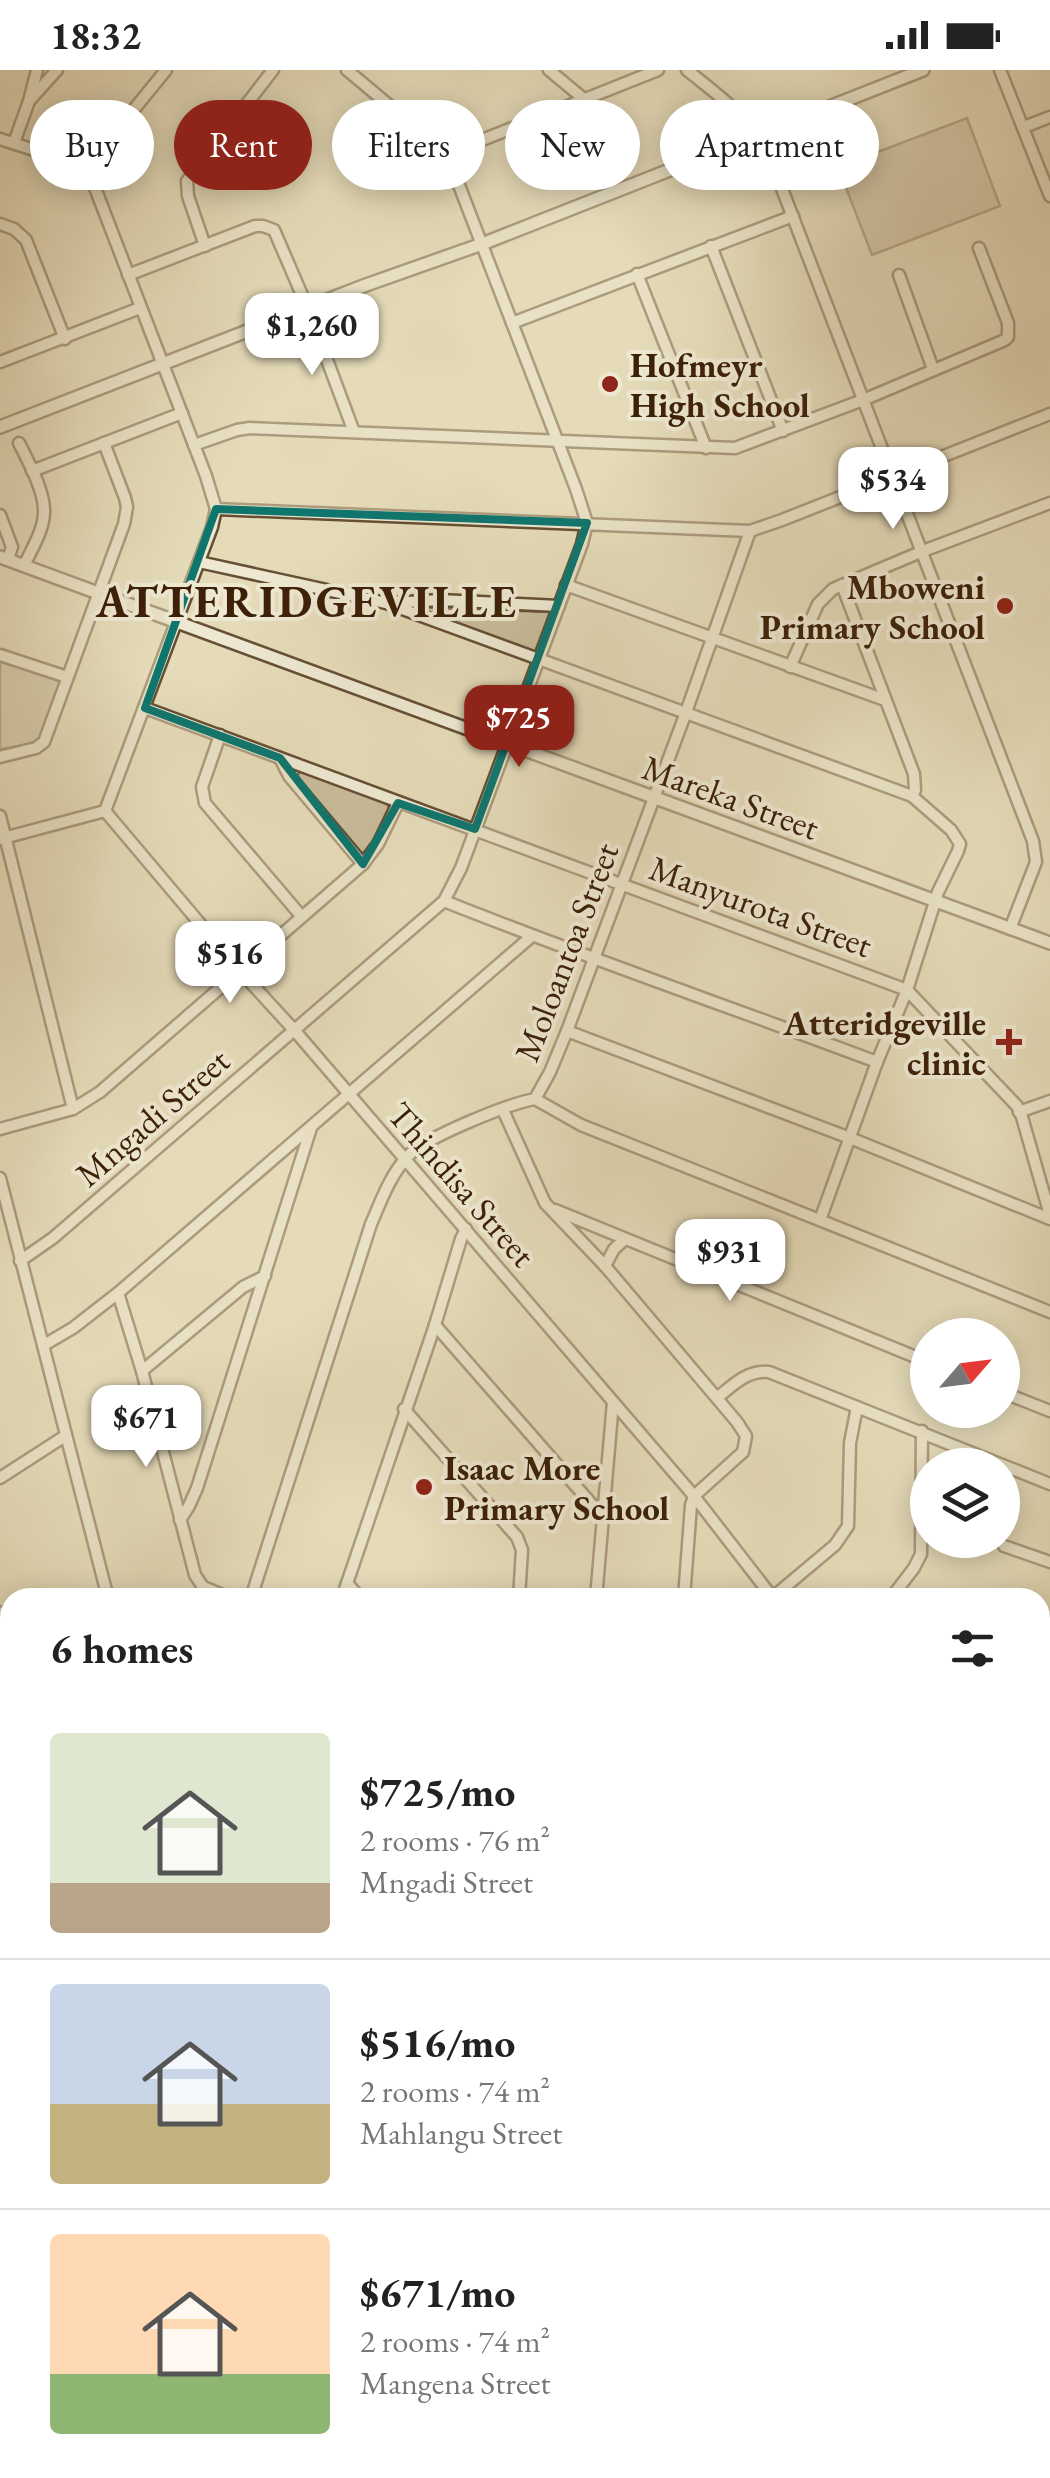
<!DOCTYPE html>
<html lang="en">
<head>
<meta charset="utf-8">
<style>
	body { margin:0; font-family:"EB Garamond",serif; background:#f6f6f6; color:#222; height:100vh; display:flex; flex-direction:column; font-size:38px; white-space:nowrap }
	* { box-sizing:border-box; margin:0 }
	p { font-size:32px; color:#767676 }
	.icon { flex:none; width:55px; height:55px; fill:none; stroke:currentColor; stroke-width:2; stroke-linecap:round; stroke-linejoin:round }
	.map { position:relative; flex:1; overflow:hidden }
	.details { position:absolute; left:0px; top:1518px; width:1050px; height:892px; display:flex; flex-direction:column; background:#fff; border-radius:30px 30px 0 0; box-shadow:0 5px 25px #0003 }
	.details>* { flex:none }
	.banner { position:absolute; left:30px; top:30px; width:990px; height:90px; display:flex; gap:20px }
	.needle { width:65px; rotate:62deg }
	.controls { position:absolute; left:910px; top:1248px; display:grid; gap:20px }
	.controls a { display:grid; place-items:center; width:110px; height:110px; border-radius:50%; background:#fff; box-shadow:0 5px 25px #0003; font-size:50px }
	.price { position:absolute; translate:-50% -85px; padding:0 22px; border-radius:20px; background:#fff; color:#222; font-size:32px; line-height:65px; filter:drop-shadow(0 2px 5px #0008) }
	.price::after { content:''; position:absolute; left:50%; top:60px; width:30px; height:22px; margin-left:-15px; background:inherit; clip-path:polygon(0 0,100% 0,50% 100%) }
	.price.selected { background:#8f2418; color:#fff }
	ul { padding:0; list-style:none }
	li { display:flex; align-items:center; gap:30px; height:250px; padding:0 50px }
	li+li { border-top:2px solid #e0e0e0 }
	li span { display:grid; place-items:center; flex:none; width:280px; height:200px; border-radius:10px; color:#555 }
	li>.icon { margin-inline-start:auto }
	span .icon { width:120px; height:120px; fill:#fffc; stroke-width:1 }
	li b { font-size:42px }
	h2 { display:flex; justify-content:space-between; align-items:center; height:120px; padding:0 50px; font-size:42px }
	.tag { padding:0 35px; border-radius:45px; background:#fff; box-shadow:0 5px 25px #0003; font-size:35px; line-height:90px }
	.tag.selected { background:#8f2418; color:#fff }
	.status { display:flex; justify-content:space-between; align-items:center; height:70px; padding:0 50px; background:#fff; direction:ltr }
	.status svg { height:28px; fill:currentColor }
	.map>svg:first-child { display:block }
	.green { fill:#c8bb9b; stroke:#826e51; stroke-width:2.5 }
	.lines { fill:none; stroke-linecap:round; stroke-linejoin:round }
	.minor-casing { stroke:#664f34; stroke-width:15 }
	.tertiary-casing { stroke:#664f34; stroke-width:16 }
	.minor { stroke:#eee8d2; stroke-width:10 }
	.tertiary { stroke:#eee8d2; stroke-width:11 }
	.marked { fill:none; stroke:#0f766e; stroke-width:8; stroke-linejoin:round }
	.poi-dot { fill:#8f2418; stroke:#eee8d2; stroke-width:4 }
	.labels { text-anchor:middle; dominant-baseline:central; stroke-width:8; stroke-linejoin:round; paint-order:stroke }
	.poi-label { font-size:35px; font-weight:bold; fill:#3c2007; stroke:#eee8d2; text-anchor:start }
	.street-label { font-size:35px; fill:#3c2007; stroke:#eee8d2 }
	.district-label { font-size:45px; font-weight:bold; letter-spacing:2.5px; fill:#3c2007; stroke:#eee8d2 }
</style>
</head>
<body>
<div class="status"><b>18:32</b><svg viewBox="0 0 49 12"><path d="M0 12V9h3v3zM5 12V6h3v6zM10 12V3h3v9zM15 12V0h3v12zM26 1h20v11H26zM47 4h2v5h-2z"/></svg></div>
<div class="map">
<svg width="1050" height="2408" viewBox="0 0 1050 2408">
	<rect width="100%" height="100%" fill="#e5dbb9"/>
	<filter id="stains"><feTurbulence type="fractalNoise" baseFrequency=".002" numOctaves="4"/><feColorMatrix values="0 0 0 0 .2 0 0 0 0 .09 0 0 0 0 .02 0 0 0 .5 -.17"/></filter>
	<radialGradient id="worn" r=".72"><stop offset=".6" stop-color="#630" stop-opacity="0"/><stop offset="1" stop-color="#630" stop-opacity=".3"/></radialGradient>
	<g class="green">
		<polygon points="967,48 1000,136 872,185 838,97"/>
		<polygon points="416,537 551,542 535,584 416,541"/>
		<polygon points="0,589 56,607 61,616 39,673 0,679"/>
		<polygon points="300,701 386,732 391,741 373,780 362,789 296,709"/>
		<polygon points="0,2034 10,2044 10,2139 0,2146"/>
		<polygon points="656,2400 1017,2400 1023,2408 662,2408"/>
	</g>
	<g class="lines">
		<defs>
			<g id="minor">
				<polyline points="549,0 585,30"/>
				<path d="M687,0C718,25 751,48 769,85L1033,771L1036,792L1010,859"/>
				<polyline points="1000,0 1050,126"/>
				<polyline points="30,30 57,0"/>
				<polyline points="1024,57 1050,47"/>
				<polyline points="0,69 87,97"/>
				<polyline points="14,73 29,31 37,0"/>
				<polyline points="447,84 658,0"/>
				<polyline points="87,97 166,0"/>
				<polyline points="0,154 14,159 26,170 65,269"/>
				<polyline points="205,176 188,126 187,111 273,0"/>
				<polyline points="711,176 783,361"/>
				<polyline points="637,204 706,378"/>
				<polyline points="128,205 255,156 263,156 274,160 308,239 354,362"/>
				<polyline points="899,205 933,299"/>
				<polyline points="512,253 793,146"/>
				<polyline points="0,292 140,238"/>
				<path d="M19,373C28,391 45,422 44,442C44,460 31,480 24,496"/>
				<polyline points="194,375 237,360 250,358 735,378 863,330 1005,270 1008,267 1008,253 979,178"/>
				<polyline points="32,401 182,343"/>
				<polyline points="216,439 750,461 782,450 1050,344"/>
				<polyline points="0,445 12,477 8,489"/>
				<polyline points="199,492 386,533 912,726 951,760 960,774 958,781 938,822 907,920 877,992 820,1150"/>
				<polyline points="566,515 885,630"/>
				<polyline points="842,515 914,704 915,720 912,726"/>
				<polyline points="392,533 440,530 559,536"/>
				<polyline points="0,585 67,607"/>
				<polyline points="790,597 818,534 833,519 923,481 1050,433"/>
				<polyline points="145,638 907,920 1017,1036 1022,1047 1050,1145"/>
				<polyline points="220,665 202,717 205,733 302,847"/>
				<polyline points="0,687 36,678 44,672 124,454 127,437 125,428 104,373"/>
				<polyline points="280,688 289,706 363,794"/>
				<polyline points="105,741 240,901 295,961 694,1426 773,1528"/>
				<polyline points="0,746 73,1039"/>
				<polyline points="0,769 105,741 212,457 216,439 206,406 87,97"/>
				<path d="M444,831C587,888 733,938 877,992"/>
				<polyline points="567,961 850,1068 1050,1149"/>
				<polyline points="535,1029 581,1055 1050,1242"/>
				<polyline points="503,1040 545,1133 605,1196 737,1352 746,1366 743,1382 694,1426 691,1435 684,1528"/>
				<polyline points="1019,1042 1050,1031"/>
				<polyline points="0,1059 73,1039 100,1022 363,794 378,774 398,733"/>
				<polyline points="0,1108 108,1528"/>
				<polyline points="555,1140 928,1292"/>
				<polyline points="20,1191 53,1168 444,831 461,798 582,474 587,453 576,419 447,84 347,0"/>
				<polyline points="605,1196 614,1179 624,1170"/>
				<polyline points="118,1223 142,1301 195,1505 203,1517 230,1528"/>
				<polyline points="435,1255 602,1446"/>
				<polyline points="44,1275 73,1258 118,1223 532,866"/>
				<polyline points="142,1301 243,1217 265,1206"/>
				<polyline points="1002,1322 1050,1341"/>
				<path d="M717,1328C733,1315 747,1300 769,1302L1050,1414"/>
				<polyline points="404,1339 517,1467 522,1480 519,1528"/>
				<polyline points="0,1408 65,1366"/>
				<polyline points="180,1450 189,1436 197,1418 311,1058"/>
				<polyline points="1004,1476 1050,1492"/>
				<polyline points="347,1513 360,1528"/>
				<polyline points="773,1527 835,1475 848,1456 850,1373 857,1337"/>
				<path d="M251,1528L371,1154C381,1131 390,1105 408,1086C426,1067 508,1034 535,1029L550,1002L567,961L685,645L750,461"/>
				<polyline points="342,1528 435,1255 461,1169 466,1159"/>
				<polyline points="596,1528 613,1332"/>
				<polyline points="891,1528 914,1498 921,1484 922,1361"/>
				<polyline points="1040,1566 1050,1570"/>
				<polyline points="0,1642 10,1635"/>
				<polyline points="1040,1694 1050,1699"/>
				<polyline points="0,1723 10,1734"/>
				<polyline points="1040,1809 1050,1814"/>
				<polyline points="0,1862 10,1874"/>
				<polyline points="0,1997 10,1989"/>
				<polyline points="0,2026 10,2037"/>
				<polyline points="1040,2048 1050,2061"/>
				<polyline points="0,2154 10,2146"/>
				<polyline points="1040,2165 1050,2178"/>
				<polyline points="0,2171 10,2183"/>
				<polyline points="1040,2288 1050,2298"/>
				<polyline points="0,2325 10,2337"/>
				<polyline points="65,2400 72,2408"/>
				<polyline points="185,2400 192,2408"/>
				<polyline points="286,2400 292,2408"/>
				<polyline points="523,2400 529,2408"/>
				<polyline points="378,2408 393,2400"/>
				<polyline points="1038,2408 1050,2399"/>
			</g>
			<g id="tertiary">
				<polyline points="0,357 366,215 482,174 923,0"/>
				<polyline points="0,487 1050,873"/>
				<polyline points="0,1543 10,1556"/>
				<polyline points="633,2400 639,2408"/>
			</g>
		</defs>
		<use href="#minor" class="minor-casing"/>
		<use href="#tertiary" class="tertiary-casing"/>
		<use href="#minor" class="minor"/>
		<use href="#tertiary" class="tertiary"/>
	</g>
	<path d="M0 0H1050V2408H0ZM216,439L587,453L475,759L398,733L363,794L280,688L145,638Z" fill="#e5dbb9" fill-opacity=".55" fill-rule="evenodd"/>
	<path class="marked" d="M216,439L587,453L475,759L398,733L363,794L280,688L145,638Z"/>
	<g class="poi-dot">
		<circle cx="610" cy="314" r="10"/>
		<circle cx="1005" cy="536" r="10"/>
		<path d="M1004 957h10v10h10v10h-10v10h-10v-10h-10v-10h10z"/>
		<circle cx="424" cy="1417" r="10"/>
	</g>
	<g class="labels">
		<g class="poi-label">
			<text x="630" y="294">Hofmeyr<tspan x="630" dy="40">High School</tspan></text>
			<text x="985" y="516" text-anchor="end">Mboweni<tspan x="985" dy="40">Primary School</tspan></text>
			<text x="986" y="952" text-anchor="end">Atteridgeville<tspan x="986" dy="40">clinic</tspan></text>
			<text x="444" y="1397">Isaac More<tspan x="444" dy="40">Primary School</tspan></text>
		</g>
		<g class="street-label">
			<text transform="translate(731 727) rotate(20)">Mareka Street</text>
			<text transform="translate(761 836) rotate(20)">Manyurota Street</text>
			<text transform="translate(566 882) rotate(-69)">Moloantoa Street</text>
			<text transform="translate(152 1047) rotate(-41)">Mngadi Street</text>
			<text transform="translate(462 1114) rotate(49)">Thindisa Street</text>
		</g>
		<g class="district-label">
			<text x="307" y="531">ATTERIDGEVILLE</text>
		</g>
	</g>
	<rect width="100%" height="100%" filter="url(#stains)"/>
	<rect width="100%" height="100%" fill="url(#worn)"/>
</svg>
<div class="controls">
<a><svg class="needle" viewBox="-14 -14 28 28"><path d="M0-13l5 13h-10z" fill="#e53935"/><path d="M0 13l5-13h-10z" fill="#767676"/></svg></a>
<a><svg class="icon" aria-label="layers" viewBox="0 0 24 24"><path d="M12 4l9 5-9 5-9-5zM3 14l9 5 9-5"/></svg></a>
</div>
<b class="price" style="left:312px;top:308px">$1,260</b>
<b class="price" style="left:893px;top:462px">$534</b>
<b class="price selected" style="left:519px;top:700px">$725</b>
<b class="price" style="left:230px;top:936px">$516</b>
<b class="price" style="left:730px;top:1234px">$931</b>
<b class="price" style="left:146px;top:1400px">$671</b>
<div class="banner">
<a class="tag">Buy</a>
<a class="tag selected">Rent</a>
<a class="tag">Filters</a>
<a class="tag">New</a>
<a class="tag">Apartment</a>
</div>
<section class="details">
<h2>6 homes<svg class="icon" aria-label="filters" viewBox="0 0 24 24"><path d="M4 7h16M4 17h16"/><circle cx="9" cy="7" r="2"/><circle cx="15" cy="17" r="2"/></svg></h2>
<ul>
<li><span style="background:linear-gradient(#dfe7d0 75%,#b9a48a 0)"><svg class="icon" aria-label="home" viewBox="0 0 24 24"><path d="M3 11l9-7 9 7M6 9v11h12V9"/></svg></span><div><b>$725/mo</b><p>2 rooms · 76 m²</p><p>Mngadi Street</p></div></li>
<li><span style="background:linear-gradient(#c9d6e8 60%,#c2b280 0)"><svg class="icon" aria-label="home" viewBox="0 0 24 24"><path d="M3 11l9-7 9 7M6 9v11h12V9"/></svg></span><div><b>$516/mo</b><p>2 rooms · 74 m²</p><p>Mahlangu Street</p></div></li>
<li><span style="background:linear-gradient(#ffd9b3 70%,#8fb573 0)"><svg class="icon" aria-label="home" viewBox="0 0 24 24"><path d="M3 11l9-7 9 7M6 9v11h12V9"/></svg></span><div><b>$671/mo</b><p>2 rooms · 74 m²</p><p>Mangena Street</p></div></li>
</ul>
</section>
</div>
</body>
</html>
